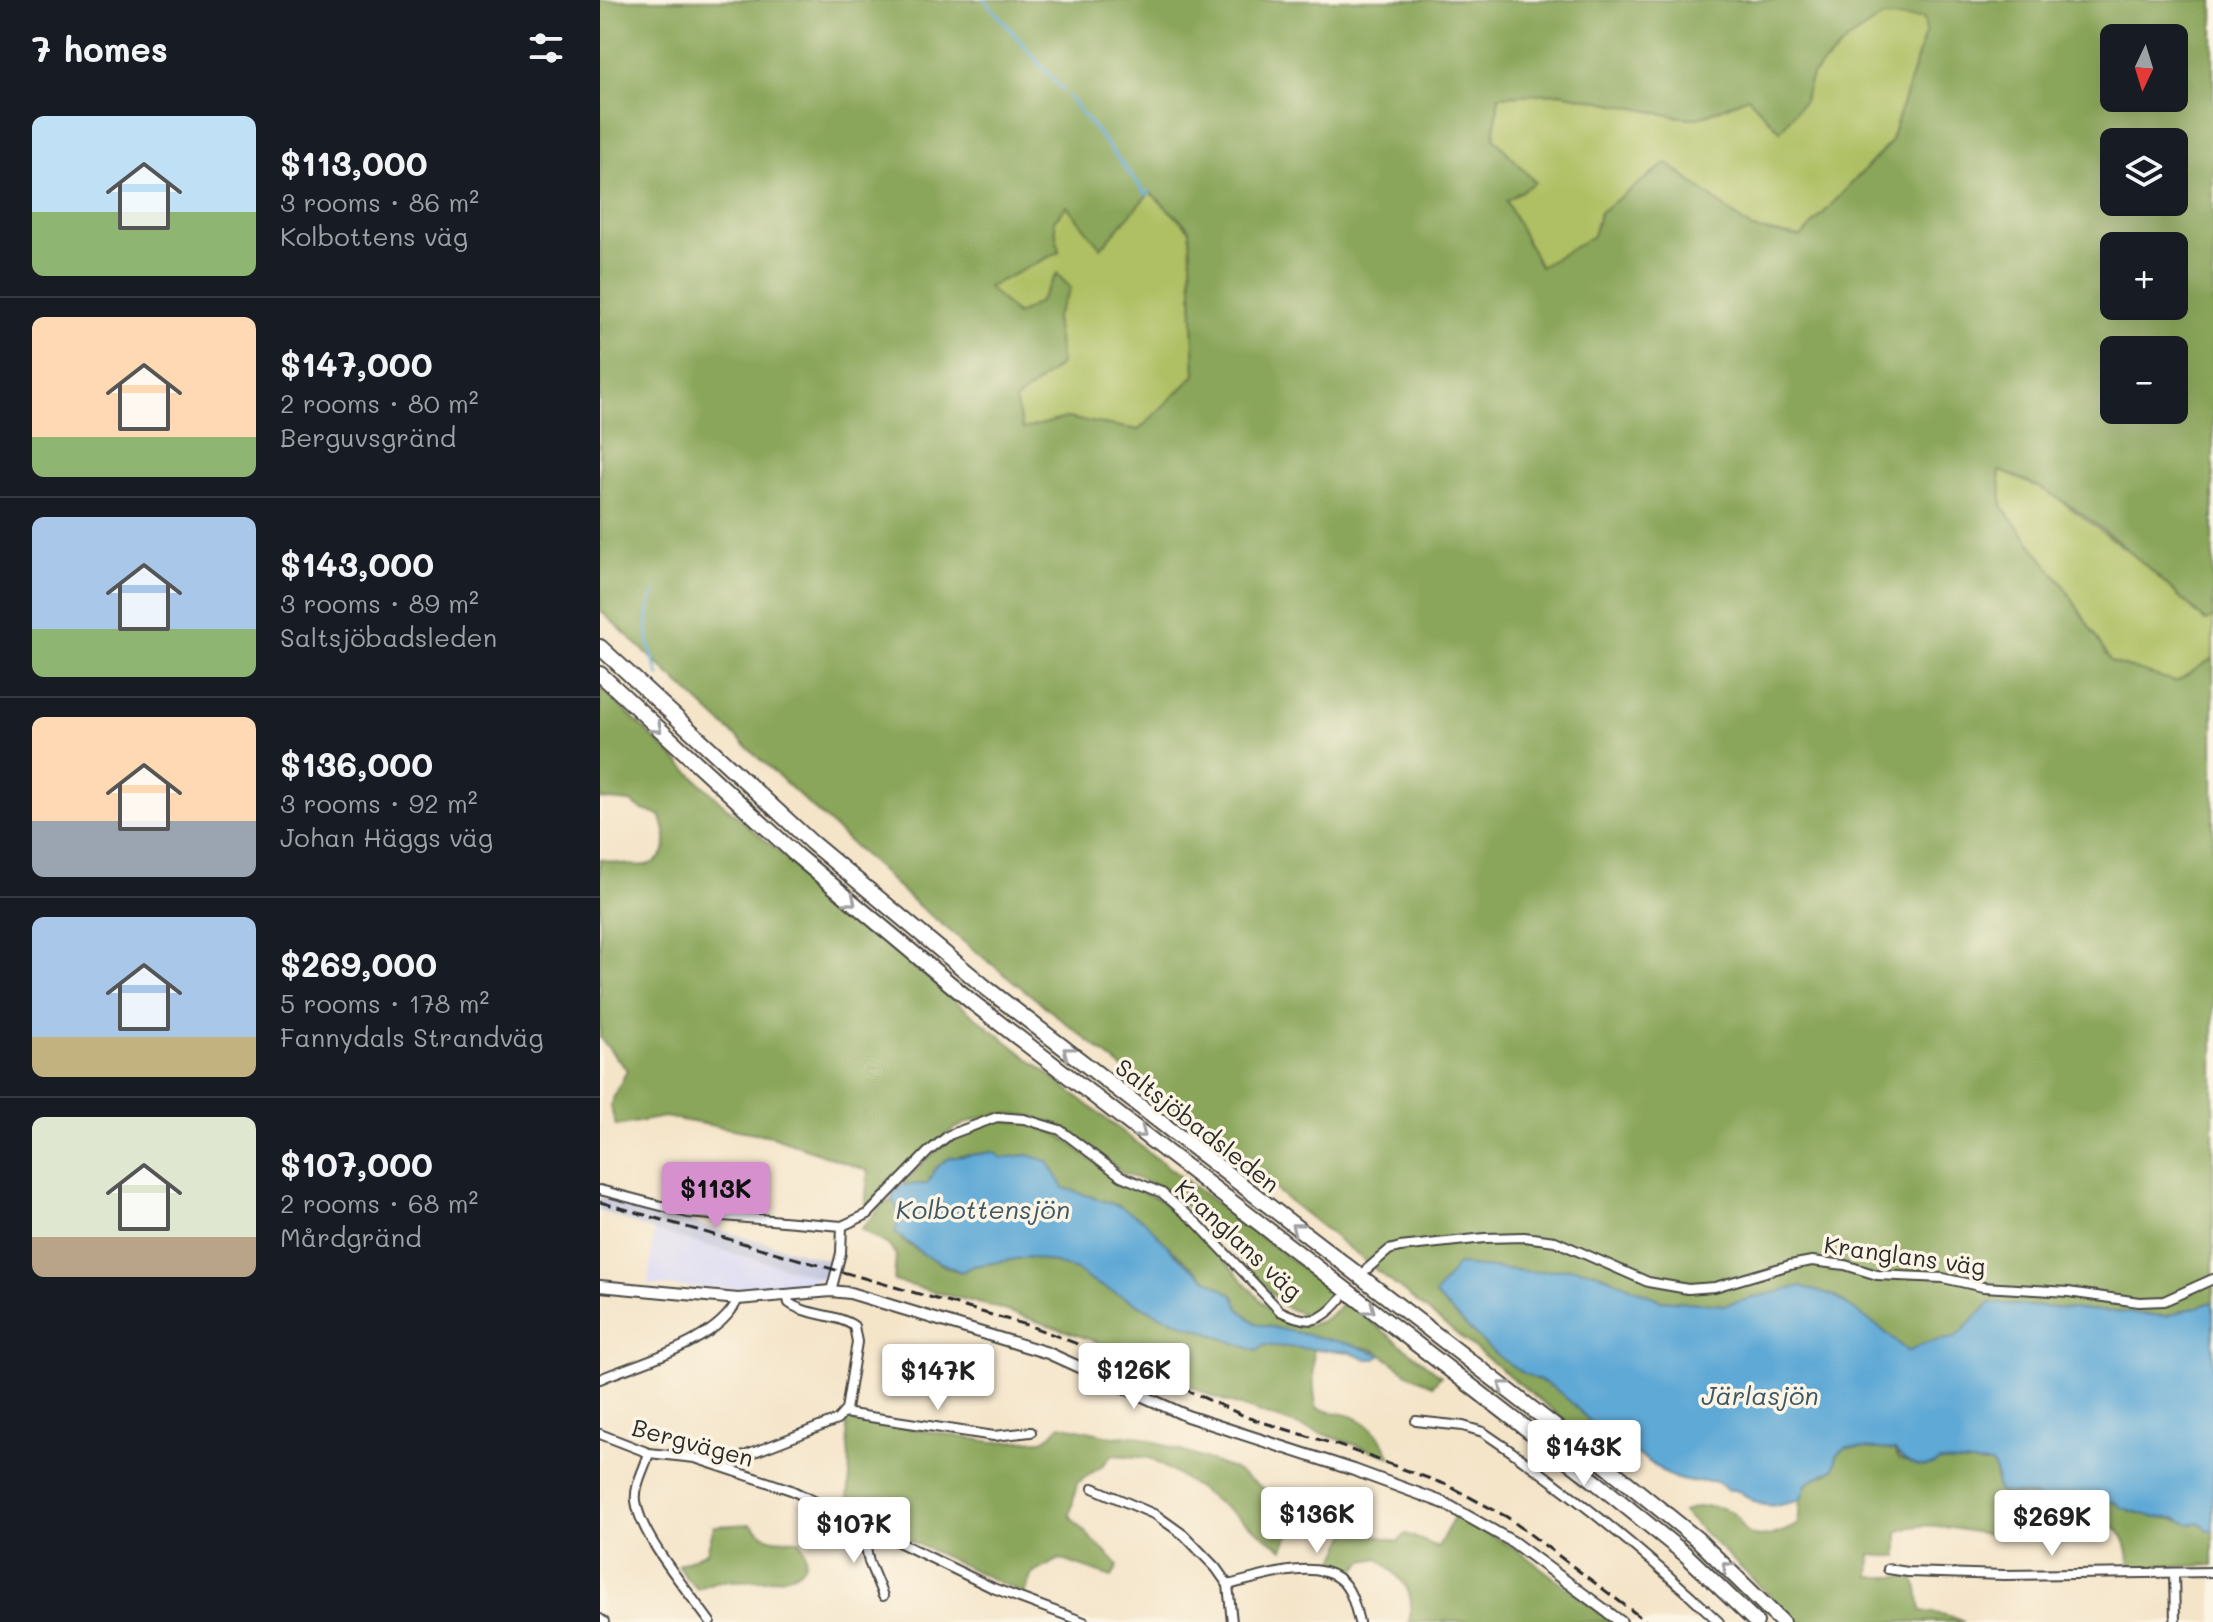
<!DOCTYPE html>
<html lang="en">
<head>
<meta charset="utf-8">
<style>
	body { margin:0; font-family:Mali,sans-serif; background:#242831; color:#f1f3f6; height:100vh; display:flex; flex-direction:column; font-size:30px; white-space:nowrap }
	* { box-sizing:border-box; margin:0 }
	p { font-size:26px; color:#9ea1a6 }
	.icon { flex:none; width:44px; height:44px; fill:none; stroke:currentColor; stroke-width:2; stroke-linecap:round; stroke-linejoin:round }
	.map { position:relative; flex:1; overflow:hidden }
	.side { display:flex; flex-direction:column; background:#171b24; width:600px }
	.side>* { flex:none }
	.needle { width:52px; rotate:184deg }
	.tools { position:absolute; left:1500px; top:24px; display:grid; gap:16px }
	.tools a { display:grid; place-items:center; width:88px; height:88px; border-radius:12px; background:#171b24; box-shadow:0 8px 32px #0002; font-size:40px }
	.price { position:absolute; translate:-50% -68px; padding:0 18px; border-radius:8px; background:#fff; color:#222; font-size:26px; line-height:52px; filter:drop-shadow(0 2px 4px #0008) }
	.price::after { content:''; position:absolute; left:50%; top:48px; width:24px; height:18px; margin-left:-12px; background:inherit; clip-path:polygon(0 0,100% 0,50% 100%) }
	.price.active { background:#d690ce; color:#111 }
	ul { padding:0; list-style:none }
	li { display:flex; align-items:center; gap:24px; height:200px; padding:0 32px }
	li+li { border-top:2px solid #363941 }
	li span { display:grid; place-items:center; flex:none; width:224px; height:160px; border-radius:12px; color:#555 }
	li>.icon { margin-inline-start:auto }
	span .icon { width:96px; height:96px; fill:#fffc; stroke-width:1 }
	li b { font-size:34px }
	h2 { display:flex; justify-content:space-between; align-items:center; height:96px; padding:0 32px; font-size:34px }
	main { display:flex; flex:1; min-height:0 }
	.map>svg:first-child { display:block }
	.built { fill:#d6d7f8 }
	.industrial { fill:#bec2dd }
	.green { fill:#aec064; stroke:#6c7648; stroke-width:2 }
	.forest { fill:#8aa65a; stroke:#5a6842; stroke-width:2; fill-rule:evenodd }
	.water { fill:#5ea9d6; stroke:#446a80; stroke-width:2 }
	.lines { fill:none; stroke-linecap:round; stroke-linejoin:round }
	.stream { stroke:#5ea9d6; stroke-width:3 }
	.minor-casing { stroke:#494743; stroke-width:12 }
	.tertiary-casing { stroke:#494743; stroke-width:14 }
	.motorway-casing { stroke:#494743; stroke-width:18 }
	.minor { stroke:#fff; stroke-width:8 }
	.tertiary { stroke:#fff; stroke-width:10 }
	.motorway { stroke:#fff; stroke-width:14 }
	.rail { stroke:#2b2b2b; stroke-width:3; stroke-dasharray:12 6; stroke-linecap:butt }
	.oneway { stroke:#a0a0a0 }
	.labels { text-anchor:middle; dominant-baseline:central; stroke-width:7; stroke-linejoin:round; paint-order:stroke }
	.street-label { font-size:24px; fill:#2b2b2b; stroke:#fcf5e5 }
	.water-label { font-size:26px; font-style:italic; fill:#3d5767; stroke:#fcf5e5 }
</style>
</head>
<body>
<main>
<section class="side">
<h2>7 homes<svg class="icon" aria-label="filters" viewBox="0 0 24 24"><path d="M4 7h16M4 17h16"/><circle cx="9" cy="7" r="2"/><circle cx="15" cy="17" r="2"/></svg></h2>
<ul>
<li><span style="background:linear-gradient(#bfe0f5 60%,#8fb573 0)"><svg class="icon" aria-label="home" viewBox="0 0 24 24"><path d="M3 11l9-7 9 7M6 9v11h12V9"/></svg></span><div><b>$113,000</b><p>3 rooms · 86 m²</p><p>Kolbottens väg</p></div></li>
<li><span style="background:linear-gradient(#ffd9b3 75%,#8fb573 0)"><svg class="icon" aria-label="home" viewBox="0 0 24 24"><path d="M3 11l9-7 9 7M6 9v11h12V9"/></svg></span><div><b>$147,000</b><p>2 rooms · 80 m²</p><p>Berguvsgränd</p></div></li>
<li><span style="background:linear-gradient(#a9c7e8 70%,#8fb573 0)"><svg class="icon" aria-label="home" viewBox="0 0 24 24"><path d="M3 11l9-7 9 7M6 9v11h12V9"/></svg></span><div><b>$143,000</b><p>3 rooms · 89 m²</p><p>Saltsjöbadsleden</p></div></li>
<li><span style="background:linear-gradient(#ffd9b3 65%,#9aa5b1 0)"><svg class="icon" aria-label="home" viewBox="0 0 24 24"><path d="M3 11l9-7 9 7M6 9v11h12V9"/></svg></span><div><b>$136,000</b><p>3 rooms · 92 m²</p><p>Johan Häggs väg</p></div></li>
<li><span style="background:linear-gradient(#a9c7e8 75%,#c2b280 0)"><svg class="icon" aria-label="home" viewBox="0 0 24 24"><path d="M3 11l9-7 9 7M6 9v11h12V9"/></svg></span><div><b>$269,000</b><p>5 rooms · 178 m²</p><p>Fannydals Strandväg</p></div></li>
<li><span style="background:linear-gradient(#dfe7d0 75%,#b9a48a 0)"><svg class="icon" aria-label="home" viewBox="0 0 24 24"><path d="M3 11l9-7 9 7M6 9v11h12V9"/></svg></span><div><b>$107,000</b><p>2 rooms · 68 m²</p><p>Mårdgränd</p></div></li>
</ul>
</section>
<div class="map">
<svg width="1613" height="1622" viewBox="0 0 1613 1622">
	<rect width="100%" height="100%" fill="#fcf5e5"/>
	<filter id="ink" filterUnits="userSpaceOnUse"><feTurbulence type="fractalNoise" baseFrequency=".0125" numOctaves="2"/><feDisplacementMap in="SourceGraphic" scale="16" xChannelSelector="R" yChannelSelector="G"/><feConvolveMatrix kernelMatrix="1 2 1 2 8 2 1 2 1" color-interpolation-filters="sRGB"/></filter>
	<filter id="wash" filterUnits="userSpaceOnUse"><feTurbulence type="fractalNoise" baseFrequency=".006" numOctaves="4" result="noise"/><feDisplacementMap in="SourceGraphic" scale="32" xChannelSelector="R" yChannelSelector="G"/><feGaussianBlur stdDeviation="1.8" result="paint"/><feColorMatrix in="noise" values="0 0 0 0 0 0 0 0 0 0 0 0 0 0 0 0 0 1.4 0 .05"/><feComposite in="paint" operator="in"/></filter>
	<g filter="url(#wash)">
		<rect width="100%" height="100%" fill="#f4e4c8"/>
		<polygon class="built" points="54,1231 222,1278 191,1286 142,1290 48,1285"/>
		<polygon class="industrial" points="0,1197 235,1262 222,1278 54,1231 0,1211"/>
		<g class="green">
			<polygon points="1283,16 1324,17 1326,30 1290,143 1201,237 1152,229 1067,163 1000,212 993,236 940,267 906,201 934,182 894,138 899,96 961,93 1080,117 1099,118 1148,97 1203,101 1212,75 1249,39"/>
			<polygon points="550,192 590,230 595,375 539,430 466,418 423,430 414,401 461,364 455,318 457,274 439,302 417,315 387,287 459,252 454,220 468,205"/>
			<polygon points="1399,470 1449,492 1540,560 1605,621 1613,617 1613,658 1576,682 1511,662 1464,586 1403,508"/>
		</g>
		<g class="forest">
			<path d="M0,0H1613V617L1606,621C1552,571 1470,490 1399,471L1403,508L1464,586L1511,662L1576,682L1613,658V1302L1566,1316L1390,1303L1355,1339C1337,1340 1324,1342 1308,1352L1280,1328L1234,1296L1152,1299L1125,1305L1060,1300L995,1272L973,1268L937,1272L892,1268L835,1295L903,1358L970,1389L990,1416L985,1436L315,903L0,610ZM1283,17L1324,18L1326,31L1290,143L1201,237L1152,229L1067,163L1000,212L993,236L940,267L906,201L935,182L894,138L899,96L961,93L1080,117L1099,118L1148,97L1180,131L1204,101L1212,75L1249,39ZM1514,38H1574V98H1514ZM1514,142H1574V202H1514ZM550,192L590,229L595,375L539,430L466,418L423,429L415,401L461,364L455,318L471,288L457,274L439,302L417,315L388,287L459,252L454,220L467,206L501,248ZM1514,246H1574V306H1514ZM1514,350H1574V410H1514Z"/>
			<path d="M0,687L125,806L350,997L547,1151L735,1293C717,1315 710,1321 684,1306C650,1272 605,1216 566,1191C552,1182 534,1180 521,1171C501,1157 483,1138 462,1127C455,1123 446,1122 439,1119C364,1095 312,1162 265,1209L268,1171L172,1136L64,1117L16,1126L10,1105L27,1070L0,1038V859C22,865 63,876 66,842C67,834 62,823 61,816L43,810L30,802L0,799Z"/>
			<path d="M398,1120L423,1122L458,1134L518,1180L562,1201L593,1226L674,1315C706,1331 721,1328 745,1301L841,1376L833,1385L812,1376L775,1350L657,1324L639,1309L634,1296L604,1277L531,1214L521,1207L464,1188L447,1161L428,1155L401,1158L393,1152L361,1156L327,1184L302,1185C337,1147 349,1137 398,1120Z"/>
			<path d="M292,1200L298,1207L302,1241L348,1268L361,1272L373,1266L428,1257L452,1262L476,1270L491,1281L560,1315L657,1351L664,1345L713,1349C715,1370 711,1387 717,1408C729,1413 744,1412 756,1418C772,1425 784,1442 791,1457L611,1396L510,1346L401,1309L294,1281L296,1255L288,1245L261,1229L284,1204Z"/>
			<path d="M246,1418L393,1442L442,1440L451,1435L461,1425L514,1437L535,1435L633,1469L672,1494L700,1507L683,1549L596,1487L550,1458L512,1455L502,1466L477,1483L470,1515C484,1534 503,1548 518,1566L512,1577L460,1559L432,1574L424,1594L247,1511L250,1476Z"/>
			<path d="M1246,1447L1295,1450L1299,1459L1310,1463L1339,1461L1392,1464C1398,1474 1394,1482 1399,1492L1434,1496L1452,1506C1466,1503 1501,1497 1515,1502C1521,1504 1525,1509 1531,1511C1554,1518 1577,1519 1599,1523C1605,1523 1605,1526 1607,1531H1613V1565L1543,1568L1530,1566C1528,1547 1524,1526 1502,1522C1465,1523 1428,1536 1390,1534C1361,1532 1325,1517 1298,1532V1557L1271,1555L1270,1577H1312L1318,1588L1321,1611L1346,1615L1364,1622H1197L1083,1512C1097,1503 1127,1504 1138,1518C1140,1521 1140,1526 1143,1529C1155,1545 1184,1532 1197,1525C1202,1513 1196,1495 1205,1486C1212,1478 1226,1476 1234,1469L1237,1455Z"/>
			<path d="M855,1515L916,1549L1013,1622H809C817,1589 801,1579 779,1558L764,1561L750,1575L732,1566L751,1527L798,1542L806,1534L838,1547Z"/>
			<path d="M151,1524C174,1545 172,1538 200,1540C229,1592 138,1577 115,1582C110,1583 103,1587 98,1589L87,1579L78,1565L107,1552L114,1526Z"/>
		</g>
		<g class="water">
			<path d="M393,1152L402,1158L428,1155L448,1161L464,1188L521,1207L545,1221L576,1255L604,1277L634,1296L639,1309L657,1324L751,1344L782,1355L775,1359H765L750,1352L675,1346L664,1345L657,1351L560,1315L491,1281L476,1270L452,1262L428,1257L373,1266L361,1272L326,1256L295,1233C299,1220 302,1211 292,1200L293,1193L302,1185L327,1184L335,1169L349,1158Z"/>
			<path d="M857,1265L937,1272L973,1268L995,1272L1060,1300L1125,1305L1201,1286L1234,1296L1280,1328L1308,1352C1324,1342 1337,1340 1355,1338L1390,1303L1566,1316L1613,1302V1531H1607L1604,1525L1599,1523L1590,1524L1577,1518L1554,1517L1522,1508L1515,1502L1465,1503L1452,1506L1434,1496L1399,1492C1394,1482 1399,1474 1392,1464L1339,1461C1326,1473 1304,1464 1295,1450L1246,1447L1237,1455L1234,1468L1206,1484L1201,1500C1185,1504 1171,1509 1155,1502C1143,1496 1141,1488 1126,1490C1116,1475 1102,1483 1087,1481C1066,1479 1057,1465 1040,1456C1034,1453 1028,1452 1023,1449C998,1434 981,1409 959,1392C947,1382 935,1380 922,1372C893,1357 859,1318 835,1295Z"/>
		</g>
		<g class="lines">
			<g class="stream">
				<polyline points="385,0 463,91"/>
				<polyline points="468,96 546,194 550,192"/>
				<path d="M55,591C41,627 47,642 59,676"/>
			</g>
		</g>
	</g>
	<g filter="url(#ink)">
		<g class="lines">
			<defs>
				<g id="minor">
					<polyline points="0,1190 88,1213 242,1226"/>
					<polyline points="767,1269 789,1250 800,1247 885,1238 924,1237 955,1241 1048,1282 1088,1289 1115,1287 1190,1265 1212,1261 1245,1265 1277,1275 1343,1278 1383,1287 1468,1292 1539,1302 1564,1301 1613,1279"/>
					<path d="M231,1291L241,1253L242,1226L268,1214L328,1152L349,1135L397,1117L424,1119L460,1130L521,1176L562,1193L597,1223L680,1311C709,1325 721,1323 741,1299"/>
					<path d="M0,1379C42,1361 118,1343 138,1299"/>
					<polyline points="244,1413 394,1436 431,1432"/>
					<path d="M816,1421L863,1426L883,1432C966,1488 1046,1553 1119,1622"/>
					<polyline points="0,1434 49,1453 95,1458 191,1490 393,1588 484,1622"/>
					<path d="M49,1453C45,1468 34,1485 36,1501C40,1536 89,1592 110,1622"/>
					<path d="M121,1465L237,1420L246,1410L257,1342L254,1326C235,1313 207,1316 189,1303L187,1295"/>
					<polyline points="493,1488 556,1515 584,1535 616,1568 628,1585 632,1622"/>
					<polyline points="261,1523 269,1562 283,1596"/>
					<polyline points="1288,1569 1308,1572 1404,1575 1613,1572"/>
					<polyline points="1574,1573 1575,1622"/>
					<path d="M628,1585C658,1578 711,1559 738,1578C752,1588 755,1607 759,1622"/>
					<polyline points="0,1619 4,1622"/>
				</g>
				<polyline id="tertiary" points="0,1286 138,1299 231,1291 250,1293 448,1353 587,1416 754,1470 844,1503 913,1542 1021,1622"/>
				<g id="motorway">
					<polyline points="0,647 212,843 385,987 1009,1468 1097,1539 1182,1622"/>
					<polyline points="0,674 196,855 372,1002 997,1483 1085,1554 1156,1622"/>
				</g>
			</defs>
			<use href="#minor" class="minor-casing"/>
			<use href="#tertiary" class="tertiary-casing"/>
			<use href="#motorway" class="motorway-casing"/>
			<use href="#minor" class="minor"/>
			<use href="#tertiary" class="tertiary"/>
			<use href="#motorway" class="motorway"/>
			<polyline class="rail" points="0,1202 430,1326 515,1358 649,1418 740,1446 847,1485 907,1517 1047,1622"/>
		</g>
		<defs><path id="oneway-chevron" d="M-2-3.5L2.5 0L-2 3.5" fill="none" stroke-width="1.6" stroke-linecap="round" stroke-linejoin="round" transform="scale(2)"/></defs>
		<g class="oneway">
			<use href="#oneway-chevron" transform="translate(57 728) rotate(43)"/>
			<use href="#oneway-chevron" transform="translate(251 901) rotate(40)"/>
			<use href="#oneway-chevron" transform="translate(468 1052) rotate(-142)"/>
			<use href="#oneway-chevron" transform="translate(541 1133) rotate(38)"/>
			<use href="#oneway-chevron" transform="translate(696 1228) rotate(-142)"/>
			<use href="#oneway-chevron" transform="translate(770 1309) rotate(37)"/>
			<use href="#oneway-chevron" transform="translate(903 1386) rotate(-142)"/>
			<use href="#oneway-chevron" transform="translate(1127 1567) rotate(-137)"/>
		</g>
	</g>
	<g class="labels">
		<g class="street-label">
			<text transform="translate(598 1125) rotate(38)">Saltsjöbadsleden</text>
			<text transform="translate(639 1239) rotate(43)">Kranglans väg</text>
			<text transform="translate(1305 1255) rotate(8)">Kranglans väg</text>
			<text transform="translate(93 1442) rotate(15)">Bergvägen</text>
		</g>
		<g class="water-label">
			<text x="383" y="1209">Kolbottensjön</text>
			<text x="1160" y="1395">Järlasjön</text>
		</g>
	</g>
</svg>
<div class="tools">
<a><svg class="needle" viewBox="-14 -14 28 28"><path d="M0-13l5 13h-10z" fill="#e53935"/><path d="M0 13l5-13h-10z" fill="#9ea1a6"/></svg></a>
<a><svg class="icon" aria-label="layers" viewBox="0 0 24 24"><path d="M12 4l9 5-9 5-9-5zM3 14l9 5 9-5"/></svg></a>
<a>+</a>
<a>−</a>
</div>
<b class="price active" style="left:116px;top:1230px">$113K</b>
<b class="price" style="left:534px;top:1411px">$126K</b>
<b class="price" style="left:338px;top:1412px">$147K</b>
<b class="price" style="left:984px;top:1488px">$143K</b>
<b class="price" style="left:717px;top:1555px">$136K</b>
<b class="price" style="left:1452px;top:1558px">$269K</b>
<b class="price" style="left:254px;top:1565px">$107K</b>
</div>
</main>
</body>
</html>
